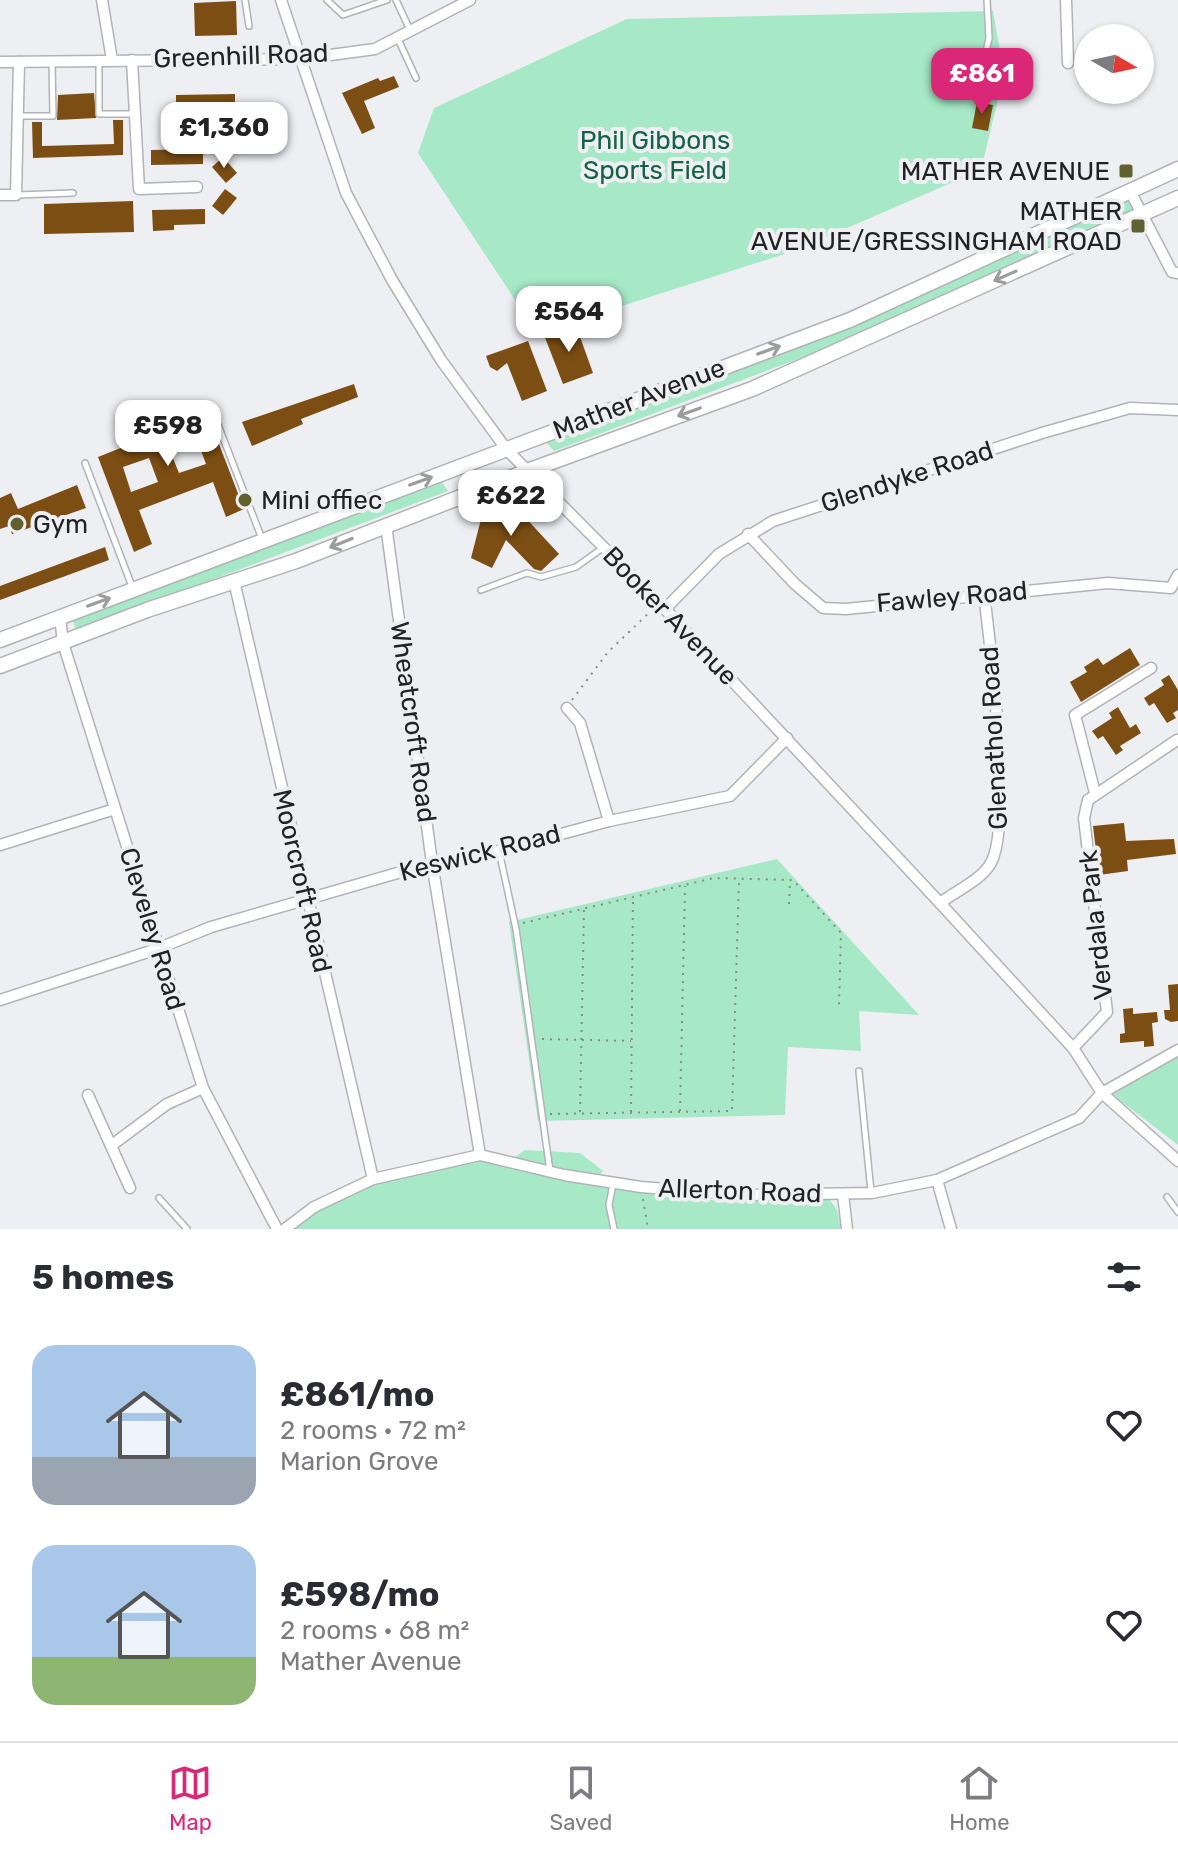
<!DOCTYPE html>
<html lang="en">
<head>
<meta charset="utf-8">
<style>
	body { margin:0; font-family:Rubik,sans-serif; background:#f7f7f7; color:#2b2b33; height:100vh; display:flex; flex-direction:column; font-size:30px; white-space:nowrap }
	* { box-sizing:border-box; margin:0 }
	p { font-size:26px; color:#7c7c81 }
	.icon { flex:none; width:44px; height:44px; fill:none; stroke:currentColor; stroke-width:2; stroke-linecap:round; stroke-linejoin:round }
	.map { position:relative; height:1229px; overflow:hidden }
	.sheet { display:flex; flex-direction:column; background:#fff; flex:1 }
	.sheet>* { flex:none }
	.needle { width:52px; rotate:99deg }
	.buttons { position:absolute; left:1074px; top:24px; display:grid; gap:16px }
	.buttons a { display:grid; place-items:center; width:80px; height:80px; border-radius:50%; background:#fff; box-shadow:0 2px 6px #0004; font-size:40px }
	.price { position:absolute; translate:-50% -68px; padding:0 18px; border-radius:16px; background:#fff; color:#222; font-size:26px; line-height:52px; filter:drop-shadow(0 2px 4px #0008) }
	.price::after { content:''; position:absolute; left:50%; top:48px; width:24px; height:18px; margin-left:-12px; background:inherit; clip-path:polygon(0 0,100% 0,50% 100%) }
	.price.current { background:#db2777; color:#fff }
	ul { padding:0; list-style:none }
	li { display:flex; align-items:center; gap:24px; height:200px; padding:0 32px }
	li span { display:grid; place-items:center; flex:none; width:224px; height:160px; border-radius:24px; color:#555 }
	li>.icon { margin-inline-start:auto }
	span .icon { width:96px; height:96px; fill:#fffc; stroke-width:1 }
	li b { font-size:34px }
	h2 { display:flex; justify-content:space-between; align-items:center; height:96px; padding:0 32px; font-size:34px }
	.tab-bar { display:flex; justify-content:space-around; align-items:center; height:112px; border-top:2px solid #e1e1e2; background:#fff; font-size:22px; color:#7c7c81 }
	.tab-bar a { display:grid; justify-items:center; gap:4px }
	.tab-bar .current { color:#db2777 }
	.map>svg:first-child { display:block }
	.green { fill:#a7e8c7 }
	.building { fill:#7c4e13; fill-rule:evenodd }
	.lines { fill:none; stroke-linecap:round; stroke-linejoin:round }
	.lane-casing { stroke:#b2b3b7; stroke-width:8 }
	.street-casing { stroke:#b2b3b7; stroke-width:13 }
	.secondary-casing { stroke:#b2b3b7; stroke-width:17 }
	.path { stroke:#898a8c; stroke-width:2; stroke-dasharray:2 6; stroke-linecap:butt }
	.lane { stroke:#fff; stroke-width:5 }
	.street { stroke:#fff; stroke-width:10 }
	.secondary { stroke:#fff; stroke-width:14 }
	.oneway { stroke:#9c9c9c }
	.poi-dot { fill:#60612e; stroke:#edeff3; stroke-width:3 }
	.labels { text-anchor:middle; dominant-baseline:central; stroke-width:8; stroke-linejoin:round; paint-order:stroke }
	.street-label { font-size:26px; fill:#222223; stroke:#edeff3 }
	.park-label { font-size:26px; fill:#166244; stroke:#edeff3 }
	.poi-label { font-size:26px; fill:#222223; stroke:#edeff3; text-anchor:end }
</style>
</head>
<body>
<div class="map">
<svg width="1178" height="1229" viewBox="0 0 1178 1229">
	<rect width="100%" height="100%" fill="#edeff3"/>
	<g class="green">
		<polygon points="993,11 1004,74 981,170 794,251 537,333 418,153 434,108 627,19"/>
		<polygon points="1128,197 1134,210 1123,217 822,350 554,451 543,439"/>
		<polygon points="440,479 448,491 76,631 72,617"/>
		<polygon points="777,859 919,1015 859,1011 861,1051 788,1047 785,1115 538,1121 509,922"/>
		<polygon points="1178,1054 1178,1145 1113,1095"/>
		<polygon points="525,1150 580,1153 603,1171 596,1179 665,1196 698,1200 830,1200 837,1210 841,1229 285,1229 373,1179 480,1155 508,1162"/>
	</g>
	<g class="building">
		<polygon points="236,1 237,35 195,36 194,3"/>
		<polygon points="394,76 399,87 364,101 375,128 362,134 342,93 378,78 380,81"/>
		<polygon points="94,93 96,118 57,120 58,95"/>
		<polygon points="235,94 235,108 176,110 176,95"/>
		<polygon points="977,102 993,105 988,131 972,128"/>
		<polygon points="113,120 123,120 123,155 33,158 32,122 42,122 42,146 114,144"/>
		<polygon points="203,149 203,164 151,165 151,150"/>
		<polygon points="223,157 237,173 226,183 212,167"/>
		<polygon points="225,189 237,198 223,215 212,206"/>
		<polygon points="133,201 134,232 44,234 44,204"/>
		<polygon points="205,209 205,224 174,225 174,230 153,231 152,210"/>
		<polygon points="575,323 593,373 563,384 544,335"/>
		<polygon points="528,341 547,391 522,401 507,363 497,371 490,367 486,356"/>
		<polygon points="354,384 358,397 301,419 303,424 252,446 242,422"/>
		<path d="M202,400L244,509L226,517L213,482L139,510L152,544L134,552L98,457L143,439V423ZM197,440L206,464L179,473L170,451ZM149,458L158,482L131,492L123,467Z"/>
		<polygon points="77,485 86,508 12,534 9,526 0,529 0,498 11,493 18,509"/>
		<polygon points="510,501 559,554 541,571 534,569 506,540 492,568 471,558 480,523 496,507"/>
		<polygon points="105,547 109,560 0,600 0,586"/>
		<polygon points="1130,648 1140,665 1081,702 1070,682 1087,672 1084,667 1098,658 1103,665"/>
		<polygon points="1169,675 1178,690 1178,710 1173,713 1176,718 1167,723 1154,703 1149,706 1144,698 1164,685 1161,680"/>
		<polygon points="1118,707 1130,728 1136,724 1141,733 1120,746 1123,750 1116,755 1103,736 1098,739 1092,731 1112,718 1109,713"/>
		<polygon points="1124,823 1126,841 1174,839 1176,854 1127,860 1128,871 1099,875 1093,826"/>
		<polygon points="1178,984 1178,1021 1171,1022 1165,1019 1164,1010 1170,1010 1168,985"/>
		<polygon points="1133,1008 1133,1014 1157,1012 1158,1022 1152,1023 1154,1046 1144,1047 1144,1041 1120,1043 1120,1034 1125,1033 1123,1009"/>
	</g>
	<g class="lines">
		<defs>
			<g id="lane">
				<polyline points="245,0 249,26"/>
				<polyline points="327,0 343,15 387,0"/>
				<polyline points="396,0 410,30"/>
				<polyline points="398,39 416,78"/>
				<polyline points="99,62 99,114 134,114"/>
				<polyline points="978,89 989,38 987,0"/>
				<polyline points="18,116 53,116 52,62"/>
				<polyline points="17,195 73,193"/>
				<polyline points="215,417 262,539"/>
				<polyline points="85,463 133,589"/>
				<polyline points="481,590 527,573 541,577 576,567 604,547"/>
				<polyline points="499,851 516,929 550,1171"/>
				<polyline points="859,1071 871,1192"/>
				<polyline points="613,1184 609,1205 614,1229"/>
				<polyline points="1167,1197 1178,1212"/>
				<polyline points="159,1198 187,1229"/>
			</g>
			<g id="street">
				<polyline points="102,0 112,60"/>
				<polyline points="281,0 346,193 392,280 441,360 507,450 665,609 940,903 1073,1048 1102,1093 1178,1161"/>
				<polyline points="1066,0 1068,63"/>
				<polyline points="132,60 139,189 197,187"/>
				<polyline points="0,62 301,59 375,49 470,0"/>
				<polyline points="1130,191 1172,272 1178,273"/>
				<polyline points="0,195 16,195 19,62"/>
				<polyline points="386,525 432,863 480,1155"/>
				<polyline points="748,534 795,584 823,608 846,609 1108,583 1171,588 1178,575"/>
				<polyline points="234,581 373,1179"/>
				<polyline points="665,609 719,554 773,521 1042,433 1130,408 1178,410"/>
				<polyline points="60,617 63,643 203,1088 277,1229"/>
				<polyline points="567,708 580,723 609,821"/>
				<polyline points="1095,793 1075,715 1151,668"/>
				<polyline points="0,845 115,809"/>
				<path d="M940,903C954,892 979,881 989,866C1014,833 990,642 984,594"/>
				<polyline points="0,1000 157,949 211,927 432,863 499,851 609,821 730,796 787,738"/>
				<polyline points="1073,1048 1107,1012 1084,818 1088,800 1177,740"/>
				<polyline points="88,1095 130,1188"/>
				<polyline points="112,1145 167,1104 203,1088"/>
				<polyline points="937,1180 951,1229"/>
				<polyline points="843,1194 847,1229"/>
				<polyline points="285,1229 314,1207 373,1179 480,1155 564,1175 641,1187 746,1195 872,1193 937,1180 1079,1118 1102,1093 1178,1050"/>
			</g>
			<g id="secondary">
				<polyline points="0,640 850,320 1178,169"/>
				<polyline points="0,666 147,610 296,561 530,470 752,389 1178,198"/>
			</g>
		</defs>
		<use href="#lane" class="lane-casing"/>
		<use href="#street" class="street-casing"/>
		<use href="#secondary" class="secondary-casing"/>
		<g class="path">
			<polyline points="572,700 608,652 652,610"/>
			<polyline points="789,904 790,881"/>
			<polyline points="523,923 714,878 793,880 841,933 839,1006"/>
			<polyline points="542,1039 631,1041"/>
			<polyline points="680,1111 685,886"/>
			<polyline points="580,1112 584,908"/>
			<polyline points="631,1112 633,898"/>
			<polyline points="550,1114 732,1111 739,880"/>
			<polyline points="643,1199 648,1229"/>
		</g>
		<use href="#lane" class="lane"/>
		<use href="#street" class="street"/>
		<use href="#secondary" class="secondary"/>
	</g>
	<defs><path id="oneway-shaft" d="M-6 0H5M1.5-3L5.5 0L1.5 3" fill="none" stroke-width="1.6" stroke-linecap="round" stroke-linejoin="round" transform="scale(2)"/></defs>
	<g class="oneway">
		<use href="#oneway-shaft" transform="translate(1005 276) rotate(156)"/>
		<use href="#oneway-shaft" transform="translate(769 350) rotate(-20)"/>
		<use href="#oneway-shaft" transform="translate(689 412) rotate(160)"/>
		<use href="#oneway-shaft" transform="translate(421 481) rotate(-20)"/>
		<use href="#oneway-shaft" transform="translate(341 543) rotate(158)"/>
		<use href="#oneway-shaft" transform="translate(99 602) rotate(-20)"/>
	</g>
	<g class="poi-dot">
		<rect x="1118" y="163" width="16" height="16" rx="4"/>
		<rect x="1130" y="218" width="16" height="16" rx="4"/>
		<circle cx="245" cy="500" r="8"/>
		<circle cx="17" cy="524" r="8"/>
	</g>
	<g class="labels">
		<g class="street-label">
			<text transform="translate(241 56) rotate(-2)">Greenhill Road</text>
			<text transform="translate(639 399) rotate(-21)">Mather Avenue</text>
			<text transform="translate(907 477) rotate(-18)">Glendyke Road</text>
			<text transform="translate(952 597) rotate(-5)">Fawley Road</text>
			<text transform="translate(670 616) rotate(46)">Booker Avenue</text>
			<text transform="translate(413 722) rotate(82)">Wheatcroft Road</text>
			<text transform="translate(994 738) rotate(-93)">Glenathol Road</text>
			<text transform="translate(480 853) rotate(-14)">Keswick Road</text>
			<text transform="translate(302 881) rotate(77)">Moorcroft Road</text>
			<text transform="translate(1096 925) rotate(-96)">Verdala Park</text>
			<text transform="translate(152 929) rotate(73)">Cleveley Road</text>
			<text transform="translate(740 1191) rotate(2)">Allerton Road</text>
		</g>
		<g class="park-label">
			<text x="655" y="140">Phil Gibbons<tspan x="655" dy="30">Sports Field</tspan></text>
		</g>
		<g class="poi-label">
			<text x="1110" y="171">MATHER AVENUE</text>
			<text x="1122" y="211">MATHER<tspan x="1122" dy="30">AVENUE/GRESSINGHAM ROAD</tspan></text>
			<text x="261" y="500" text-anchor="start">Mini offiec</text>
			<text x="33" y="524" text-anchor="start">Gym</text>
		</g>
	</g>
</svg>
<div class="buttons">
<a><svg class="needle" viewBox="-14 -14 28 28"><path d="M0-13l5 13h-10z" fill="#e53935"/><path d="M0 13l5-13h-10z" fill="#7c7c81"/></svg></a>
</div>
<b class="price current" style="left:982px;top:116px">£861</b>
<b class="price" style="left:224px;top:170px">£1,360</b>
<b class="price" style="left:569px;top:354px">£564</b>
<b class="price" style="left:168px;top:468px">£598</b>
<b class="price" style="left:511px;top:538px">£622</b>
</div>
<section class="sheet">
<h2>5 homes<svg class="icon" aria-label="filters" viewBox="0 0 24 24"><path d="M4 7h16M4 17h16"/><circle cx="9" cy="7" r="2"/><circle cx="15" cy="17" r="2"/></svg></h2>
<ul>
<li><span style="background:linear-gradient(#a9c7e8 70%,#9aa5b1 0)"><svg class="icon" aria-label="home" viewBox="0 0 24 24"><path d="M3 11l9-7 9 7M6 9v11h12V9"/></svg></span><div><b>£861/mo</b><p>2 rooms · 72 m²</p><p>Marion Grove</p></div><svg class="icon" aria-label="heart" viewBox="0 0 24 24"><path d="M12 20l-8-8c-3-5 5-10 8-4 3-6 11-1 8 4z"/></svg></li>
<li><span style="background:linear-gradient(#a9c7e8 70%,#8fb573 0)"><svg class="icon" aria-label="home" viewBox="0 0 24 24"><path d="M3 11l9-7 9 7M6 9v11h12V9"/></svg></span><div><b>£598/mo</b><p>2 rooms · 68 m²</p><p>Mather Avenue</p></div><svg class="icon" aria-label="heart" viewBox="0 0 24 24"><path d="M12 20l-8-8c-3-5 5-10 8-4 3-6 11-1 8 4z"/></svg></li>
</ul>
</section>
<nav class="tab-bar">
<a class="current"><svg class="icon" aria-label="map" viewBox="0 0 24 24"><path d="M3 6l6-2 6 2 6-2v14l-6 2-6-2-6 2zM9 4v14M15 6v14"/></svg>Map</a>
<a><svg class="icon" aria-label="saved" viewBox="0 0 24 24"><path d="M7 4h10v16l-5-4-5 4z"/></svg>Saved</a>
<a><svg class="icon" aria-label="home" viewBox="0 0 24 24"><path d="M3 11l9-7 9 7M6 9v11h12V9"/></svg>Home</a>
</nav>
</body>
</html>
